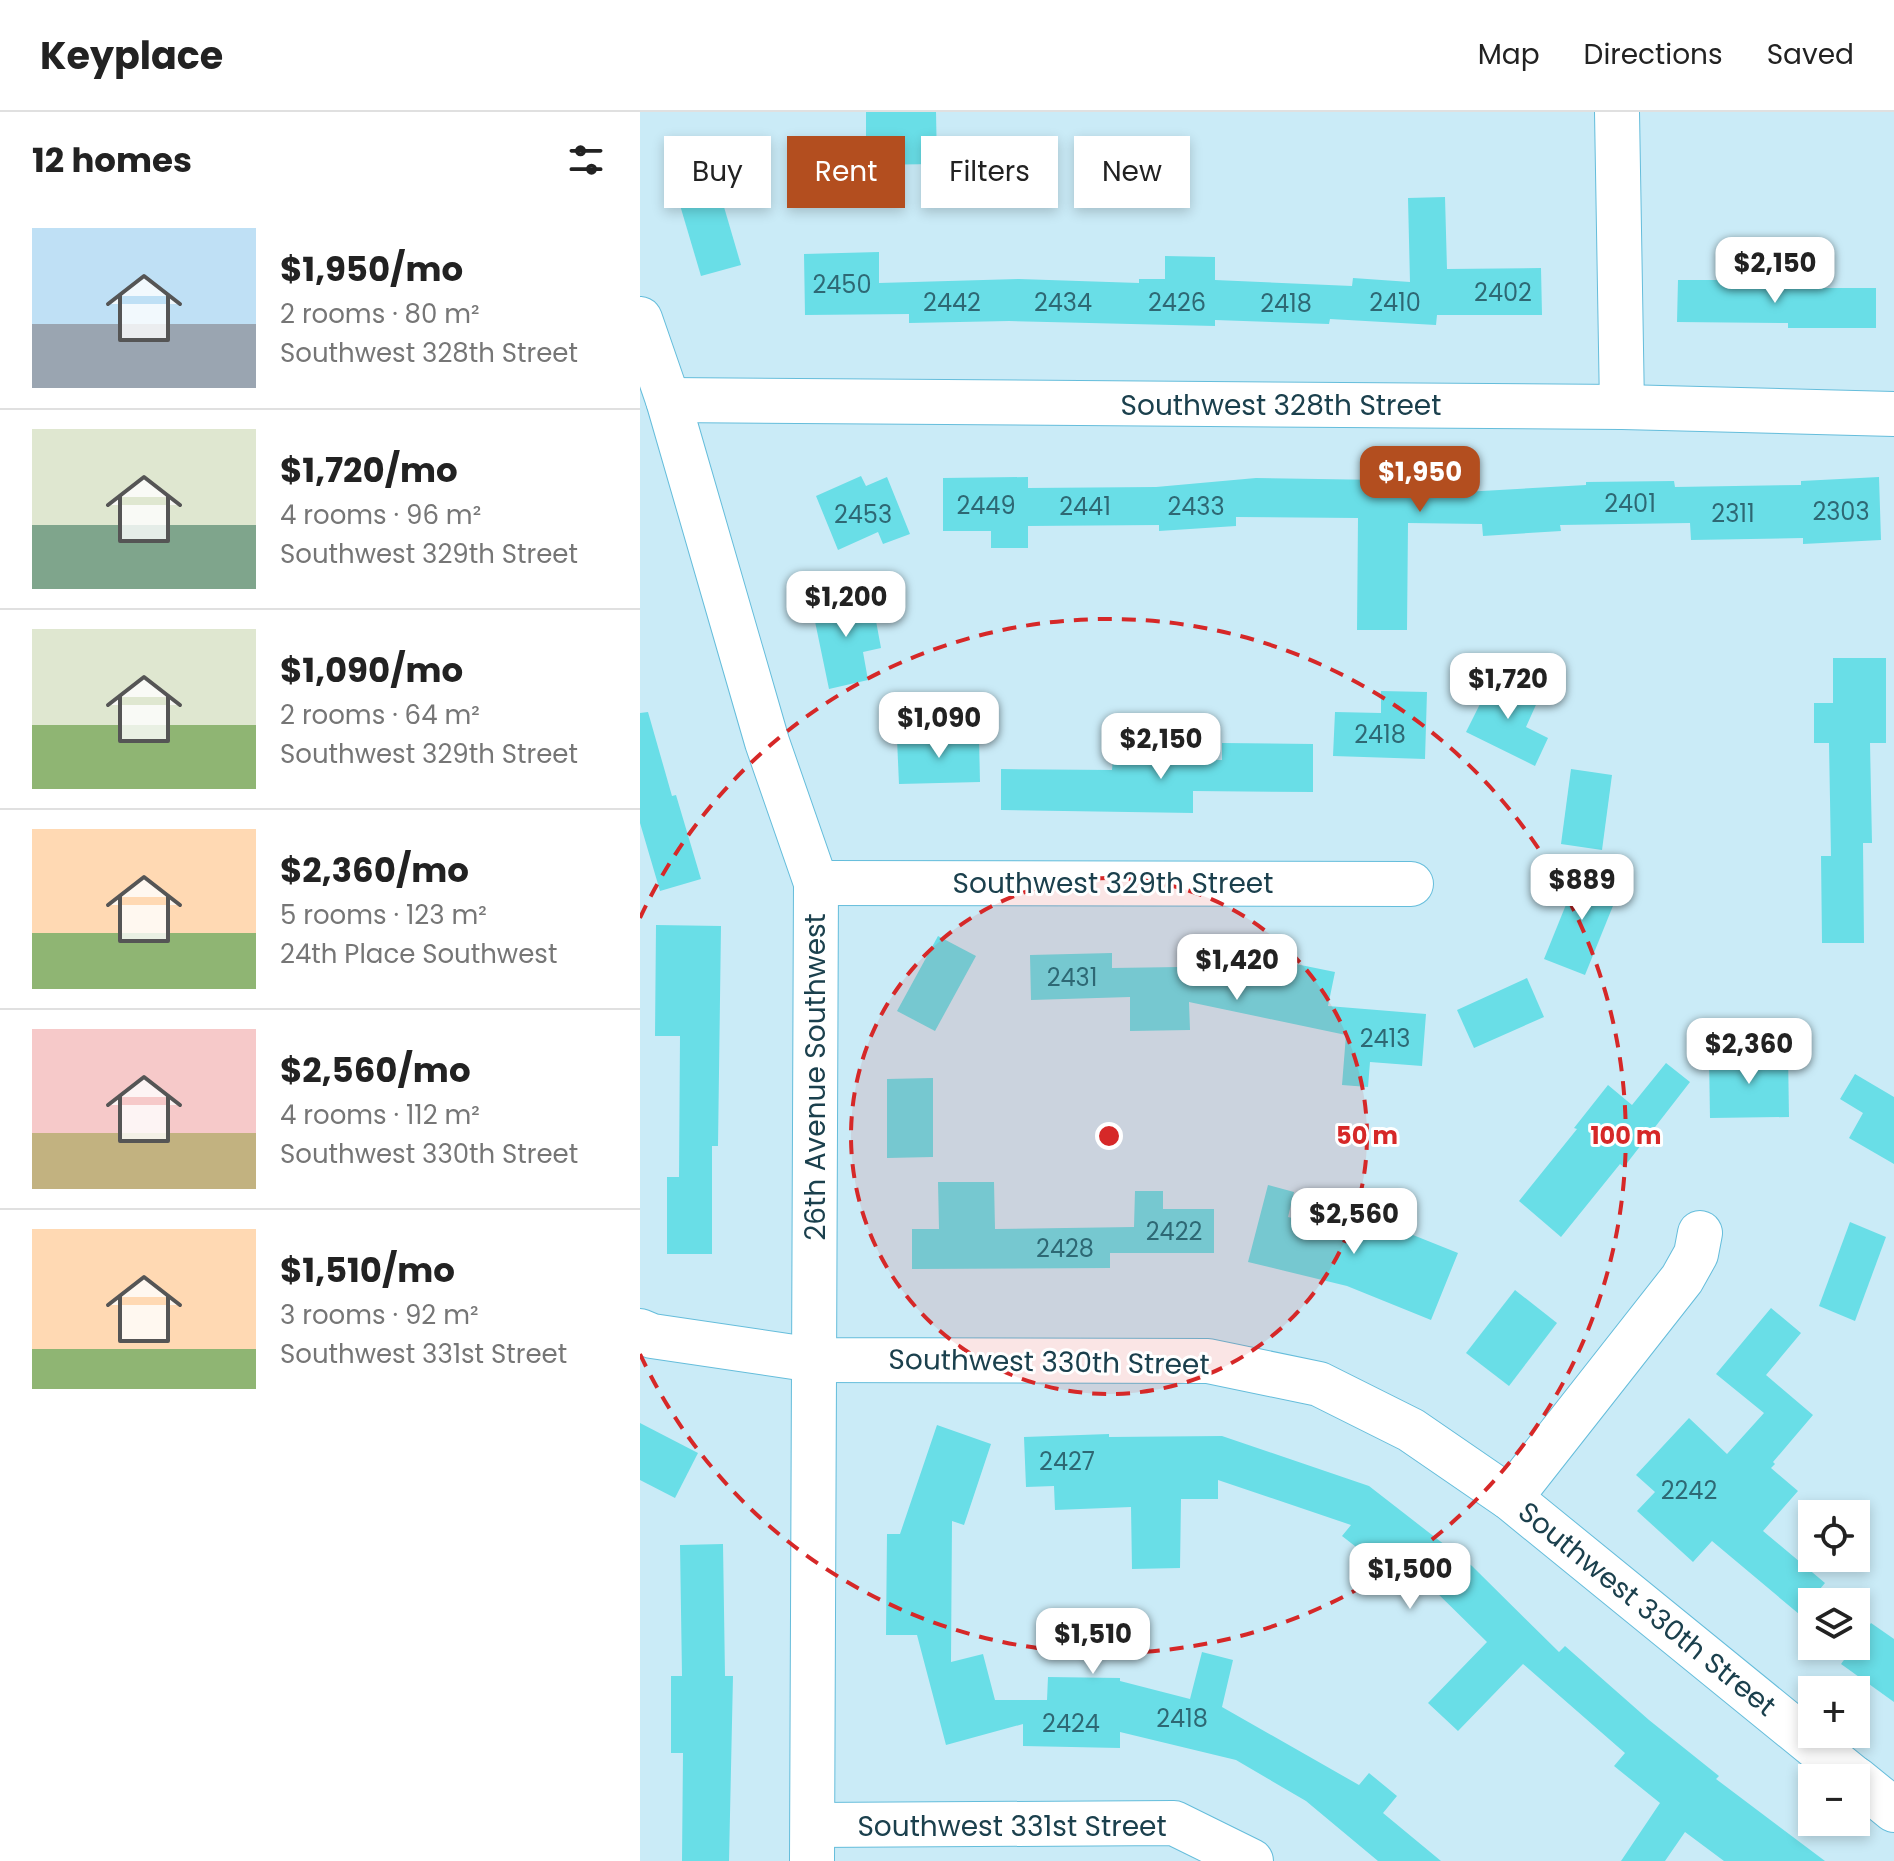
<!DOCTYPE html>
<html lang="en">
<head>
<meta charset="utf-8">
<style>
	body { margin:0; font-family:Poppins,sans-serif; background:#f2f2f2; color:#222; height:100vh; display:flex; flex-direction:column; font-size:30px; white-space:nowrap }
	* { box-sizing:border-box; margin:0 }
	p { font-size:26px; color:#767676 }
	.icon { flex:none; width:44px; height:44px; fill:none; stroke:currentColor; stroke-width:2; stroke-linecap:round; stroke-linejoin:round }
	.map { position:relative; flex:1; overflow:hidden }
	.panel { display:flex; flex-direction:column; background:#fff; width:640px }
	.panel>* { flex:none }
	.banner { position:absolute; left:24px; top:24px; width:760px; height:72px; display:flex; gap:16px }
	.buttons { position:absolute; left:1158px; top:1388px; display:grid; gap:16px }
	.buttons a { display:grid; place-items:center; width:72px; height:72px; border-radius:0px; background:#fff; box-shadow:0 4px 12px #0003; font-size:40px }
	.price { position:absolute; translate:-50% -68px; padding:0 18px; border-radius:16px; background:#fff; color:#222; font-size:26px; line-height:52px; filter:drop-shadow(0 2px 4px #0008) }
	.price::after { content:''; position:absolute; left:50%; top:48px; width:24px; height:18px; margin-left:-12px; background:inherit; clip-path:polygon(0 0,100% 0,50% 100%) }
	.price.current { background:#b34e1f; color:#fff }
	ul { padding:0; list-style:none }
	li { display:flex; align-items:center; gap:24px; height:200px; padding:0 32px }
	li+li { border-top:2px solid #e0e0e0 }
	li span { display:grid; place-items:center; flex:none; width:224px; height:160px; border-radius:0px; color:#555 }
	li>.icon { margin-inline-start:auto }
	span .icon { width:96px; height:96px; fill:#fffc; stroke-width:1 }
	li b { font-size:34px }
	h2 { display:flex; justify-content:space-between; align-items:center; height:96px; padding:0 32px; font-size:34px }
	.pill { padding:0 28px; border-radius:0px; background:#fff; box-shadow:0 4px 12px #0003; font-size:28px; line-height:72px }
	.pill.current { background:#b34e1f; color:#fff }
	header { display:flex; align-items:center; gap:48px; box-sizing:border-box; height:112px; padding:0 40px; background:#fff; border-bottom:2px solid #e0e0e0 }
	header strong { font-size:38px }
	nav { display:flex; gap:44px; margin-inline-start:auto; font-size:28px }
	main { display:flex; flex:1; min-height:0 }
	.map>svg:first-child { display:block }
	.building { fill:#69dee7 }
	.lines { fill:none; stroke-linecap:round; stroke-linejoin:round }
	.minor-casing { stroke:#65bddb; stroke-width:46 }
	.minor { stroke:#fff; stroke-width:44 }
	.ring { fill:none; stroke:#d62828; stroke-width:4; stroke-dasharray:14 10 }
	.labels { text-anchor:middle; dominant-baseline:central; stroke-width:6; stroke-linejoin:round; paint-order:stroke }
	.number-label { font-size:24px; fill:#2e6874 }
	.street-label { font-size:28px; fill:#1b404d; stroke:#fff }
	.centre { fill:#d62828; stroke:#fff; stroke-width:4 }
	.ring-label { font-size:24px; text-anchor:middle; font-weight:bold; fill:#d62828; stroke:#fff; stroke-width:6; stroke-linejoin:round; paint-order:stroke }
</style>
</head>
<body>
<header>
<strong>Keyplace</strong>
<nav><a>Map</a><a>Directions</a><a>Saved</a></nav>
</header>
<main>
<section class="panel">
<h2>12 homes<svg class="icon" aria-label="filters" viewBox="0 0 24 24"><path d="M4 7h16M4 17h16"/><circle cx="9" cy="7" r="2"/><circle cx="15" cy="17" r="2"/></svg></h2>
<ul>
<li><span style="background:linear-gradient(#bfe0f5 60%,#9aa5b1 0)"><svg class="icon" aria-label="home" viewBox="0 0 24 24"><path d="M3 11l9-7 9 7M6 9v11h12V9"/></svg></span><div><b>$1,950/mo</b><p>2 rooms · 80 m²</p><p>Southwest 328th Street</p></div></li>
<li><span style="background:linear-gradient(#dfe7d0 60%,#7fa58c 0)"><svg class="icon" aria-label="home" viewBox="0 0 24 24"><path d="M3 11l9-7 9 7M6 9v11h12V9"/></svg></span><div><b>$1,720/mo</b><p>4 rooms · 96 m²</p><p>Southwest 329th Street</p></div></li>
<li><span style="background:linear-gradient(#dfe7d0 60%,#8fb573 0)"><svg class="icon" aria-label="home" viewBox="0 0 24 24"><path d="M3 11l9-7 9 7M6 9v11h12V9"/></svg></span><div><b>$1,090/mo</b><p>2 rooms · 64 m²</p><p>Southwest 329th Street</p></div></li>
<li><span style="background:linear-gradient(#ffd9b3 65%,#8fb573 0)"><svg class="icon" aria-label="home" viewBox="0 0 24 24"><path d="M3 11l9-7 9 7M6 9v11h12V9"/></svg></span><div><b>$2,360/mo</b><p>5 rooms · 123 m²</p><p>24th Place Southwest</p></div></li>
<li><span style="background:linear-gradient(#f6c9c9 65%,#c2b280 0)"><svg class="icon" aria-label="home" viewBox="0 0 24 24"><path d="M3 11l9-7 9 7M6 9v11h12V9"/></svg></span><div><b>$2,560/mo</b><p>4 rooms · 112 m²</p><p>Southwest 330th Street</p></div></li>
<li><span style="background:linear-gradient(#ffd9b3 75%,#8fb573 0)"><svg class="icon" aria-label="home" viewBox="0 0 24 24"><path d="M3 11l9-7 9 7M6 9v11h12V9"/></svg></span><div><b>$1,510/mo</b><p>3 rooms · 92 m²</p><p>Southwest 331st Street</p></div></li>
</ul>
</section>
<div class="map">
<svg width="1254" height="1749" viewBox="0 0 1254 1749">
	<rect width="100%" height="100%" fill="#caebf7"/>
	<g class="building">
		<polygon points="226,0 296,0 297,52 226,53"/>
		<polygon points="77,71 101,153 61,164 37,83"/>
		<polygon points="805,85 807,157 901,156 902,203 797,203 796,213 690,207 689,212 575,208 575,214 369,209 269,211 269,202 165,203 164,142 239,140 239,171 379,167 499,171 499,167 525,167 525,144 575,145 575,168 712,174 713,166 770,170 768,86"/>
		<polygon points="1038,168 1128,168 1128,176 1236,176 1236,216 1148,216 1148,211 1037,210"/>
		<polygon points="221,364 226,374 247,365 270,422 243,432 238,420 198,438 176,384"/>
		<polygon points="388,365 388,376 516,375 616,366 807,369 806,381 946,373 946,370 1034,369 1035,375 1161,373 1161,369 1239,365 1241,428 1163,432 1163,426 1051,428 1050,411 920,413 921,419 843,424 842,412 768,411 767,518 717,518 718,406 596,405 596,414 519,419 519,413 388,414 388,436 351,436 351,419 303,419 303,366"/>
		<polygon points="231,482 241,536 223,540 228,568 189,577 172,495"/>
		<polygon points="1193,546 1246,546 1246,631 1230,631 1232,731 1223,731 1224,831 1182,831 1181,744 1191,744 1189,631 1174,631 1174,591 1193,591"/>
		<polygon points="854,564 899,586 886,615 908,626 895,654 826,620"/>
		<polygon points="741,579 787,580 785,647 693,644 695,600 741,601"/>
		<polygon points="8,600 32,684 36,683 61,767 20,779 0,711 0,601"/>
		<polygon points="339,625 340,670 259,672 257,627"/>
		<polygon points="582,631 673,632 673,680 553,679 553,701 361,698 361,657 472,658 473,647 582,648"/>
		<polygon points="931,657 972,663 962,738 921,732"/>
		<polygon points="940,758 981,774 945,863 904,847"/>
		<polygon points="16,813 81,814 78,1034 72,1034 72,1142 27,1142 27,1065 39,1065 40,924 15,924"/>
		<polygon points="298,824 336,844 295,919 257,899"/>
		<polygon points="472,841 472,856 609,854 611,843 695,860 688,894 786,902 782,954 730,950 728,975 702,973 706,923 549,890 550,918 490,919 490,885 391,888 390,843"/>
		<polygon points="887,866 904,905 834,936 817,898"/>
		<polygon points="1148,942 1149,1005 1070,1006 1069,943"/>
		<polygon points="1026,951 1050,970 984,1055 980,1052 921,1125 879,1089 937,1017 934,1016 968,973 992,993"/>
		<polygon points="1215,962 1254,985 1254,1052 1209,1026 1223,1001 1200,987"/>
		<polygon points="293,966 293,1045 247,1046 247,967"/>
		<polygon points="298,1070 354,1070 355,1117 494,1115 495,1079 523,1079 523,1097 574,1097 574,1141 470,1141 470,1156 272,1157 272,1117 299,1117"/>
		<polygon points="628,1073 654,1080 648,1105 721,1123 728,1105 818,1141 791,1208 707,1174 608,1150"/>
		<polygon points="1210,1110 1246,1125 1215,1209 1179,1194"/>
		<polygon points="875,1178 917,1211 869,1274 826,1241"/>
		<polygon points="1131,1196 1161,1221 1126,1263 1173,1303 1133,1350 1135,1352 1131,1356 1158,1379 1123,1419 1185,1471 1159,1502 1072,1429 1053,1450 997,1399 1015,1380 996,1363 1049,1306 1087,1342 1124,1301 1076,1262"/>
		<polygon points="0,1311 58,1341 35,1386 0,1368"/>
		<polygon points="297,1313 351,1332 324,1413 312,1409 311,1550 343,1542 355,1588 407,1588 408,1565 480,1566 480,1569 550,1587 562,1540 593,1548 582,1595 719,1673 729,1661 757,1684 743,1701 801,1749 738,1749 666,1689 596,1648 480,1620 480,1636 383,1634 383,1612 306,1633 277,1523 246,1523 247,1422 260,1422"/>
		<polygon points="469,1322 469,1325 582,1324 729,1374 832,1454 919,1540 925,1534 1009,1608 1079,1664 1076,1667 1185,1749 1084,1749 1045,1720 1025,1749 981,1749 1020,1691 974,1654 985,1641 883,1552 818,1619 788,1591 847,1530 789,1473 746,1441 738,1452 702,1424 711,1413 578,1368 578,1387 541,1387 540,1456 492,1457 491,1395 415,1398 414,1374 386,1375 384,1325"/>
		<polygon points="83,1432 85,1564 93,1564 89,1749 42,1749 43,1641 31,1641 31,1564 42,1564 40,1433"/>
		<polygon points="1231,1511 1254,1527 1254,1590 1201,1552"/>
	</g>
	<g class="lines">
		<defs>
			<g id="minor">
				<polyline points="977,0 982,295"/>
				<polyline points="0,207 28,288 127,630 176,771 172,1749"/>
				<polyline points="28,288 982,295 1254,302"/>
				<polyline points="176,771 771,772"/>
				<polyline points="0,1219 12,1224 174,1248 568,1249 679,1272 771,1318 870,1386 1214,1666"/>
				<polyline points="870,1386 1042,1167 1056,1142 1060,1121"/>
				<polyline points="1216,1667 1254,1698"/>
				<polyline points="173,1713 534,1711 611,1749"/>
			</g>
		</defs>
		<use href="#minor" class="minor-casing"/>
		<use href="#minor" class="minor"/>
	</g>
	<circle cx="469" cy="1024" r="258" fill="#d62828" fill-opacity=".12"/>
	<g class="ring">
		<circle cx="469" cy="1024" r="258"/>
		<path d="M0 806A517 517 0 1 1 0 1242"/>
	</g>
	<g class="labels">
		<g class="number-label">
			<text x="202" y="172">2450</text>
			<text x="863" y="180">2402</text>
			<text x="312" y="190">2442</text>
			<text x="423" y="190">2434</text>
			<text x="537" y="190">2426</text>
			<text x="755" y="190">2410</text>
			<text x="646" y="191">2418</text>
			<text x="990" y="391">2401</text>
			<text x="346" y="393">2449</text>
			<text x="445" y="394">2441</text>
			<text x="556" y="394">2433</text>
			<text x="1201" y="399">2303</text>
			<text x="1093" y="401">2311</text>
			<text x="223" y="402">2453</text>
			<text x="740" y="622">2418</text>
			<text x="432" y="865">2431</text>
			<text x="745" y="926">2413</text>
			<text x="534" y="1119">2422</text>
			<text x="425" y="1136">2428</text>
			<text x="427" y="1349">2427</text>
			<text x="1049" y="1378">2242</text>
			<text x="542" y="1606">2418</text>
			<text x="431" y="1611">2424</text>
		</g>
		<g class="street-label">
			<text x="641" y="293">Southwest 328th Street</text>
			<text x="473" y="771">Southwest 329th Street</text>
			<text transform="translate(175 965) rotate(-90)">26th Avenue Southwest</text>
			<text transform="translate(409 1250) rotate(1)">Southwest 330th Street</text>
			<text transform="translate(1007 1497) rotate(39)">Southwest 330th Street</text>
			<text x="372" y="1714">Southwest 331st Street</text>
		</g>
	</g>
	<circle cx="469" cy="1024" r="12" class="centre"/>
	<g class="ring-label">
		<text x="727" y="1032">50 m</text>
		<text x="986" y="1032">100 m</text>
	</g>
</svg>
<div class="buttons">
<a><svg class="icon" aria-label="locate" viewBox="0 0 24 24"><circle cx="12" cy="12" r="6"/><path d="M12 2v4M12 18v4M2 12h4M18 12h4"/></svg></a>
<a><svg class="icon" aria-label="layers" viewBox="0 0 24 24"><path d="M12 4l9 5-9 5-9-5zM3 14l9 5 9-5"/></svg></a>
<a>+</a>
<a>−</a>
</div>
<b class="price" style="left:1135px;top:193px">$2,150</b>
<b class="price current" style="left:780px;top:402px">$1,950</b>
<b class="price" style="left:206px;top:527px">$1,200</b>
<b class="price" style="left:868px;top:609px">$1,720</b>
<b class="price" style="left:299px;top:648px">$1,090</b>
<b class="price" style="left:521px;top:669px">$2,150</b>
<b class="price" style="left:942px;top:810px">$889</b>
<b class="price" style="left:597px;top:890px">$1,420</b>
<b class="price" style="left:1109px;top:974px">$2,360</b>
<b class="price" style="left:714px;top:1144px">$2,560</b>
<b class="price" style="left:770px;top:1499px">$1,500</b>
<b class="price" style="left:453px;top:1564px">$1,510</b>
<div class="banner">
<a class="pill">Buy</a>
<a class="pill current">Rent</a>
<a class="pill">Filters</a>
<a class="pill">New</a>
</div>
</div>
</main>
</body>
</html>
